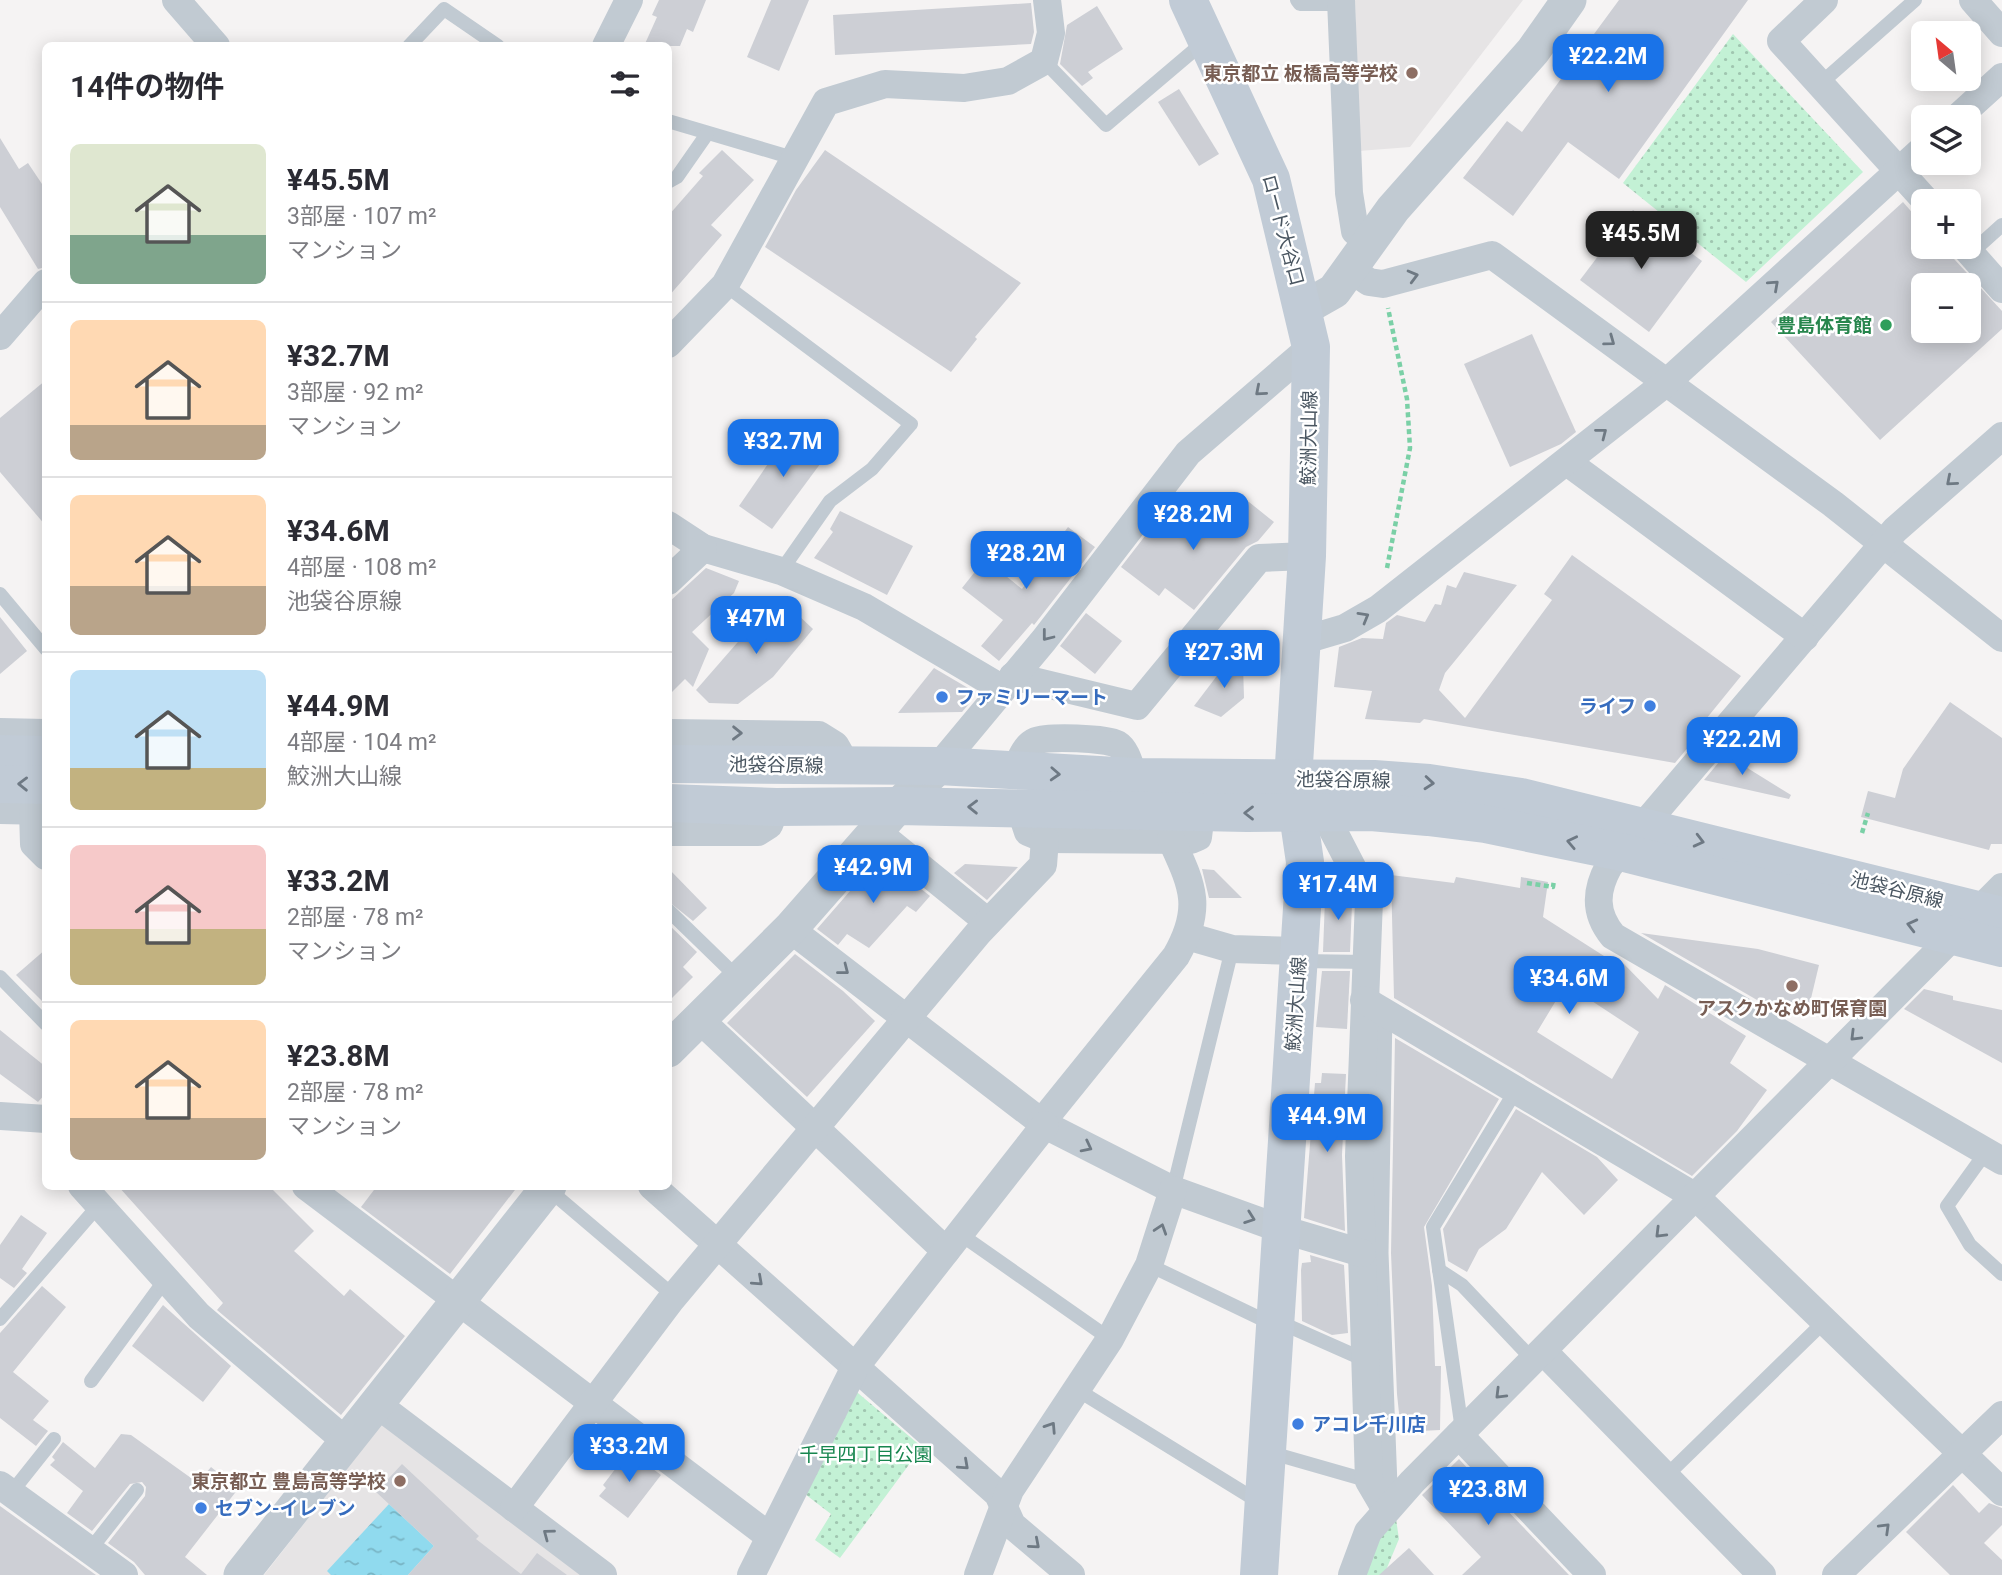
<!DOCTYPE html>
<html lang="ja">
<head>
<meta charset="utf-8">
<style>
	body { margin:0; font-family:Roboto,"Noto Sans JP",sans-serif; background:#f7f7f7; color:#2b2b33; height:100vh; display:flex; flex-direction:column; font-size:26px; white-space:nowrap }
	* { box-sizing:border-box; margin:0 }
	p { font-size:23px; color:#7c7c81 }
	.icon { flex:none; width:38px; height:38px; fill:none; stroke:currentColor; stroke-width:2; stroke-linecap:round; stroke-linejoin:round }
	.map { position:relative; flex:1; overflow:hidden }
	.panel { position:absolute; left:42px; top:42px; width:630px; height:1148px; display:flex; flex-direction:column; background:#fff; border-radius:10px; box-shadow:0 4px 18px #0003 }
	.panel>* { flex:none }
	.needle { width:46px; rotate:331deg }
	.tools { position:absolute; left:1911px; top:21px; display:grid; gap:14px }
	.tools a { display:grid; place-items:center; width:70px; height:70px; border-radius:10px; background:#fff; box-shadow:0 4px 18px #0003; font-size:35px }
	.price { position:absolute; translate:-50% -60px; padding:0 16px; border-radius:14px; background:#1a73e8; color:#fff; font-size:23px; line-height:46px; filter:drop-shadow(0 2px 4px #0008) }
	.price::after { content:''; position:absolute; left:50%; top:42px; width:21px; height:16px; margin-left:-10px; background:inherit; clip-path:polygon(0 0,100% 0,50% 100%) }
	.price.current { background:#222; color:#fff }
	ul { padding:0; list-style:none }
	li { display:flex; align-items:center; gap:21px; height:175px; padding:0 28px }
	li+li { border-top:2px solid #e1e1e2 }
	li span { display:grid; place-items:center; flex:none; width:196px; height:140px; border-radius:10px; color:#555 }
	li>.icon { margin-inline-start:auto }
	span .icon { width:84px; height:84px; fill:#fffc; stroke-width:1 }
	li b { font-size:30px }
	h2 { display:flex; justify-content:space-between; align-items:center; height:84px; padding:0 28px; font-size:30px }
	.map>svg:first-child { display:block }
	.education { fill:#e6e4e5 }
	.grass { fill:url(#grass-dots) }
	.water { fill:url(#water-ripples) }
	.building { fill:#cdcfd5; fill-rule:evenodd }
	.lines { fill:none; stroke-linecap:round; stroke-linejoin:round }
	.path { stroke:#7ad0a6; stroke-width:4.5; stroke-dasharray:5 3.5; stroke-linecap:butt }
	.service { stroke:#c1cad2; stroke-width:14 }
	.pedestrian { stroke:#c1cad2; stroke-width:21 }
	.minor { stroke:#c1cad2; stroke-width:28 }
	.tertiary { stroke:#c1cad2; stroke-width:35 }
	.secondary { stroke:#c1cbd6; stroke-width:38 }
	.oneway { stroke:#6e7983 }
	.oneway2 { stroke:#6e7984 }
	.education-dot { fill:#8d6e63; stroke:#fff; stroke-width:2.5 }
	.leisure-dot { fill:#2e9e5b; stroke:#fff; stroke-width:2.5 }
	.shop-dot { fill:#3f7fe0; stroke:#fff; stroke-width:2.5 }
	.labels { text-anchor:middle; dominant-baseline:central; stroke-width:5; stroke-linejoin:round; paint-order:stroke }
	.education-label { font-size:19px; font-weight:bold; fill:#785e54; stroke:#fff; text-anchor:end }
	.street-label { font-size:19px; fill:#4a5661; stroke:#fff }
	.leisure-label { font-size:19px; font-weight:bold; fill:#27864d; stroke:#fff; text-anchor:end }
	.shop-label { font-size:19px; font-weight:bold; fill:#366cbe; stroke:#fff; text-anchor:start }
	.park-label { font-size:19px; fill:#17864f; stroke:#fff }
</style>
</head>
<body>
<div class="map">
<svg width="2002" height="1575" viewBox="0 0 2002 1575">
	<defs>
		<pattern id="grass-dots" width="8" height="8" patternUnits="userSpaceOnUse" patternTransform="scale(1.75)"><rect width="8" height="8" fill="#c3f1d5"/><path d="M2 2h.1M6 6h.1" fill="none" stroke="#a0c6b0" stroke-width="1.8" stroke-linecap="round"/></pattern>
		<pattern id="water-ripples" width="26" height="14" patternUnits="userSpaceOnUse" patternTransform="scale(1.75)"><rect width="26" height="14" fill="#90daee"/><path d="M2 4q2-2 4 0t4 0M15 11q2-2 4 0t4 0" fill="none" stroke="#78b4c4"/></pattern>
	</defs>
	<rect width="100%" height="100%" fill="#f5f3f3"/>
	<g class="education">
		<polygon points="1355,0 1523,0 1410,147 1359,151"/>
		<polygon points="383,1422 583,1575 264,1575"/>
	</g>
	<g class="grass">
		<polygon points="1733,34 1863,172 1746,282 1623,183"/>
		<polygon points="852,1388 922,1447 840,1558 815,1540 831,1514 801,1491"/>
		<polygon points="1396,1519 1399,1539 1384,1575 1361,1575 1376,1540"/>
	</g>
	<polygon class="water" points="389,1504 434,1546 408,1575 331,1575 327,1571"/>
	<g class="building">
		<polygon points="659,0 706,0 693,32 687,29 680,46 644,46 657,17 652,15"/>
		<polygon points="771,0 809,0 779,71 747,57"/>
		<polygon points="1619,0 1748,0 1619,179 1568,142 1513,216 1463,178 1507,121 1522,132"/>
		<polygon points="1031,3 1034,32 1031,44 835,55 833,15"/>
		<polygon points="1097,6 1123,49 1088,72 1093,78 1082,86 1060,64 1067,25"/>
		<polygon points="1179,89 1219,154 1199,166 1158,102"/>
		<polygon points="0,138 19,169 28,163 46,190 46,267 38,269 0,207"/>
		<polygon points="722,150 754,180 711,225 722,235 668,297 668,216 703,176 699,173"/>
		<polygon points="825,150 1021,283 975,337 977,339 951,372 765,247 796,190"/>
		<path d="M1903,202L1923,225V247H1943L2002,311V329L1880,440L1771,322ZM1923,285H1969V331H1923Z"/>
		<polygon points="1633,210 1702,261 1649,332 1580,280"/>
		<polygon points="1532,334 1576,432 1561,444 1510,467 1464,364"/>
		<polygon points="46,380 46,526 0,472 0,418"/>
		<polygon points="792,429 826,456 772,529 739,506"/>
		<polygon points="1244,498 1274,522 1258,541 1246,547 1194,610 1165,588 1159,596 1121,567 1169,505 1212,538"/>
		<polygon points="840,511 913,546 887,595 814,558 833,532 830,529"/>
		<polygon points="1068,527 1095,547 1034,625 1032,623 999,661 981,646 1003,620 962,588 985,559 1022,589"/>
		<polygon points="1572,555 1741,676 1702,724 1705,727 1675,763 1424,719 1420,723 1365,719 1372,691 1334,687 1339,647 1362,638 1383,639 1386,623 1397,615 1425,622 1435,604 1441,605 1447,585 1456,588 1464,572 1517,585 1445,673 1439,690 1465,718 1552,600 1544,594"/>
		<polygon points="706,568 739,581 734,593 692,632 709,649 693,687 685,679 668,696 668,603"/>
		<polygon points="778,596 813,629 773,677 738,704 709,703 696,690"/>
		<polygon points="1086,613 1122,641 1095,674 1060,646"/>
		<polygon points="0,617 27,651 0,674"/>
		<polygon points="1232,656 1243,666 1244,698 1221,717 1194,706"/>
		<polygon points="934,668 968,688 973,699 962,712 898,713"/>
		<polygon points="1950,702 2002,738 2002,844 1991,844 1989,850 1861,817 1868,791 1895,798 1903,769"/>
		<polygon points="1729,750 1749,769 1791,795 1789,799 1704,780"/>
		<polygon points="877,860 886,861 930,896 916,912 907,906 869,948 847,934 838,945 817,929"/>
		<polygon points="965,864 1018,867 987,900 954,873"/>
		<polygon points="668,868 707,908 693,921 668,901"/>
		<polygon points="1202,869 1214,870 1242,898 1209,898"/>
		<path d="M1391,875L1454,883L1456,877L1520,888L1521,877L1548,882L1543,917L1604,956L1623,963L1658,999L1665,985L1746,1036L1730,1063L1767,1090L1737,1131L1692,1176L1394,998ZM1566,984L1639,1032L1612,1079L1537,1032Z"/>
		<polygon points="1342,884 1352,904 1350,952 1323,952 1325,899"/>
		<polygon points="668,924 697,952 683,967 693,977 668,1002"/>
		<polygon points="1641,933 1758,949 1819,965 1807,1015 1764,1004"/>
		<polygon points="46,949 46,1005 16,975"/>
		<polygon points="795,954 843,991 875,1021 807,1097 727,1023"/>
		<polygon points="1322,971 1350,971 1347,1029 1316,1027"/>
		<polygon points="1924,989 1953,996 1953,1000 2002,1010 2002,1063 1904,1009"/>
		<polygon points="0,1030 46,1067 46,1093 38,1102 0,1074"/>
		<polygon points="1395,1038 1499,1099 1424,1227 1432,1286 1435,1366 1441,1366 1440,1430 1401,1432 1397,1394 1391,1253"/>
		<polygon points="1322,1073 1346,1074 1342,1155 1345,1231 1304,1218 1315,1083 1321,1083"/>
		<polygon points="1516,1109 1597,1157 1618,1180 1584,1215 1542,1172 1506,1229 1479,1249 1467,1272 1448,1261 1443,1229"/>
		<polygon points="118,1186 269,1186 314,1231 294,1251 344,1296 350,1289 405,1336 341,1415 217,1310 223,1303"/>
		<polygon points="377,1186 518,1186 450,1274 361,1207"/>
		<polygon points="21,1215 47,1233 22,1269 27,1273 14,1288 0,1278 0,1245"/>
		<polygon points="1310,1255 1344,1265 1348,1333 1332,1335 1302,1321 1301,1270 1302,1263 1311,1262"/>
		<polygon points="42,1286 66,1307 13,1372 49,1401 33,1420 48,1431 36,1446 0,1418 0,1333"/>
		<polygon points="163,1305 231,1366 203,1402 132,1346"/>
		<polygon points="121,1434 131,1435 198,1483 211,1467 238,1489 185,1557 207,1575 145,1575 134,1562 108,1543 145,1496 146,1487 142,1482 130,1484 92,1531 67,1513 83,1491 50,1465 55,1460 52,1457 63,1442 95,1468"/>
		<polygon points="629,1451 661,1475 628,1518 599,1496 606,1488 603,1485"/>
		<polygon points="1459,1459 1481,1483 1569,1575 1462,1575 1481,1557 1422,1495"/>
		<polygon points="402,1464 479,1536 476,1539 521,1574 537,1553 567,1575 408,1575 434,1546 376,1492"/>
		<polygon points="1953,1485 1979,1513 1989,1503 2002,1508 2002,1525 1984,1543 2002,1560 2002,1575 1950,1575 1906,1532"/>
		<polygon points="0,1506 96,1575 0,1575"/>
		<polygon points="1409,1548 1434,1575 1379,1575"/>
	</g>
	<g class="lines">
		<g class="path">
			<polyline points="1387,568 1410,448 1407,399 1388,308"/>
			<polyline points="1862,833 1868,813"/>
			<polyline points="1527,883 1553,887 1554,880"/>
		</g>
		<g class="service">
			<polyline points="1297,0 1300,4 1342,4"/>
			<polyline points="409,46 444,9 498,46"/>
			<polyline points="1044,61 1106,125 1205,41"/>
			<polyline points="1820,84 1915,0"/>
			<polyline points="668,121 793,158"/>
			<polyline points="668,182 677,177 707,134"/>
			<polyline points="1971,253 2002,225"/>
			<polyline points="725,285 911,424 872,469 830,501 781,571"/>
			<polyline points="0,594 46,649"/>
			<polyline points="668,910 739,979"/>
			<polyline points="1301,961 1366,962"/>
			<polyline points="0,977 46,1024"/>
			<polyline points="1986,1152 1947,1206 1970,1245 2002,1274"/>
			<polyline points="548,1189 674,1296"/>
			<polyline points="1173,1190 1232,949"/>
			<polyline points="960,1234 1110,1339"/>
			<polyline points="1149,1265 1274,1325"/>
			<polyline points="1439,1270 1462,1285 1533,1360"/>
			<polyline points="0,1319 98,1206"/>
			<polyline points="1277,1321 1365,1360"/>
			<polyline points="91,1381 165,1280"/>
			<polyline points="1076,1389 1259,1502"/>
			<polyline points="1462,1430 1433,1227 1516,1090"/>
			<polyline points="1268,1452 1373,1482"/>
			<polyline points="1665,1477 1825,1321"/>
			<polyline points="11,1493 54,1439"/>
			<polyline points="90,1550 137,1490"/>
		</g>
		<polyline class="pedestrian" points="1382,1011 1378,1253 1387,1486"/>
		<g class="minor">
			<polyline points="176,0 216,46"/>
			<polyline points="1341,0 1349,193 1355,231 1369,243"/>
			<polyline points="1824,0 1781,41 1926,201"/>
			<polyline points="1973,0 2002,33"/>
			<polyline points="606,46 629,0"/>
			<polyline points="1958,117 2002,77"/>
			<polyline points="1965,247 2002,289"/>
			<polyline points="1350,269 1369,282 1383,284 1492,255 1833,504 2002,638"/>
			<polyline points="0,336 46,283"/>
			<polyline points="668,344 725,285 826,102 885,84 964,88 1008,81 1044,61 1051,33 1047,0"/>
			<path d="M2002,436L1895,530L1609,866C1595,891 1594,913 1613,936L2002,1161"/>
			<polyline points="1567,462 1805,637"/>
			<polyline points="668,525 703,548 781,571 864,607 1003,689"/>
			<polyline points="668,581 703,548"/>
			<polyline points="1301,641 1345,628 1378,609 1667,382 1923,149"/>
			<polyline points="1013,676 1137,706 1259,558 1307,556"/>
			<polyline points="0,732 46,733"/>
			<polyline points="668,733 819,735 835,745 847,766"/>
			<polyline points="939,766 1044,640 1188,453 1311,347"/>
			<path d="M1015,772C1020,761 1024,746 1036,741C1048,736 1106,738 1117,744C1127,750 1130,767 1134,777"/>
			<polyline points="1020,808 1028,832 1045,839 1191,840 1198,837 1201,812"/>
			<polyline points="0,810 46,811"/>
			<polyline points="33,811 34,844 46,856"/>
			<polyline points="1324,813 1369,900 1359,1156 1369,1481 1386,1510"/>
			<polyline points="876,831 988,922"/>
			<polyline points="668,832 758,832 769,825 776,807"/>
			<polyline points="790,929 1045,1125 1173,1190 1281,1229 1362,1253"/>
			<polyline points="1187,936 1232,949 1299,951"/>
			<polyline points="1364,1000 1696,1197 2002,1492"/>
			<polyline points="699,1019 946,1251"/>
			<polyline points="0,1116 46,1119"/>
			<path d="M1041,1123L1176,956C1204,907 1192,885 1171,839"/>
			<polyline points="82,1186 199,1316 348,1443"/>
			<polyline points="306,1186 769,1536"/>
			<polyline points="652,1186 998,1494 1012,1525 1071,1575"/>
			<polyline points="1543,1351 1762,1575"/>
			<polyline points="378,1405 603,1575"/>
			<polyline points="1459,1435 1592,1575"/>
			<polyline points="0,1485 124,1575"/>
			<polyline points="514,1508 670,1301 979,932 1043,865 1045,839"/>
			<polyline points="751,1575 855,1367 1045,1125"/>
			<polyline points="978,1575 1010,1490 1110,1339 1149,1265 1173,1190"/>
			<polyline points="1352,1575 1368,1532 1412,1482 2002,887"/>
			<polyline points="1836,1575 2002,1415"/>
		</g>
		<g class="tertiary">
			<polyline points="1304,308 1334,291 1393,209 1533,51 1569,0"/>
			<polyline points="668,1050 790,929 898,806 939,766"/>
			<polyline points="241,1575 549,1186"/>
		</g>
		<g class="secondary">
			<polyline points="1188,0 1271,179 1311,347 1307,556 1293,780 1305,862 1259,1575"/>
			<polyline points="0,754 46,755"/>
			<polyline points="668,764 939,766 1134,777 1374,779 1429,783 1521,797 2002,916"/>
			<polyline points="0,784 46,785"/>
			<polyline points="668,803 776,807 898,806 1247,813 1371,812 1428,817 1485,824 1621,852 2002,948"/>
		</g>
	</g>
	<defs><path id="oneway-chevron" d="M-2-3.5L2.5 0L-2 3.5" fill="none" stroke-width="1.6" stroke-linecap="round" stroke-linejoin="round" transform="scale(1.75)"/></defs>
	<g class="oneway">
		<use href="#oneway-chevron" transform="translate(1413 276) rotate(-15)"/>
		<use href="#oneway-chevron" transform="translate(1774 285) rotate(-42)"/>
		<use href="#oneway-chevron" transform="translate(1610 341) rotate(36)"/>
		<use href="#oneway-chevron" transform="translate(1260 391) rotate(139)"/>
		<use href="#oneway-chevron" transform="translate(1602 433) rotate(-38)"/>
		<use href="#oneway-chevron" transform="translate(1951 481) rotate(139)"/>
		<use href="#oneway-chevron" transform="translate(1364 617) rotate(-30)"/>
		<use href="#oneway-chevron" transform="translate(1047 636) rotate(128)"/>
		<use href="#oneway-chevron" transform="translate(737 733) rotate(1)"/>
		<use href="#oneway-chevron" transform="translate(844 970) rotate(38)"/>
		<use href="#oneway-chevron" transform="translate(1855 1036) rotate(135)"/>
		<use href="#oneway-chevron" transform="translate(1087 1147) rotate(27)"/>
		<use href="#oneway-chevron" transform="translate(1250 1218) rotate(20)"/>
		<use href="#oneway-chevron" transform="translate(1161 1229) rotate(-72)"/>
		<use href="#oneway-chevron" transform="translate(1660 1233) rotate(135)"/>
		<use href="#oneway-chevron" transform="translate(758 1281) rotate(42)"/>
		<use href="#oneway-chevron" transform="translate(1500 1394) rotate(135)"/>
		<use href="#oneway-chevron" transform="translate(1051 1427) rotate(-57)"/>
		<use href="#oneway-chevron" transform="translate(964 1465) rotate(42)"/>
		<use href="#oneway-chevron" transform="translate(1885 1528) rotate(-44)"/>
		<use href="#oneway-chevron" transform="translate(548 1534) rotate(-143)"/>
		<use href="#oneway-chevron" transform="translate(1035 1544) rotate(41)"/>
	</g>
	<g class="oneway2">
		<use href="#oneway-chevron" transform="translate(1055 774) rotate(3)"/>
		<use href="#oneway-chevron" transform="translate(1429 783) rotate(5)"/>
		<use href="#oneway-chevron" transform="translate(23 784) rotate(-179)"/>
		<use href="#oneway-chevron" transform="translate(973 807) rotate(-179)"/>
		<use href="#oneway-chevron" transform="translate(1249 813) rotate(-180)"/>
		<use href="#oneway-chevron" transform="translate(1699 841) rotate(14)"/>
		<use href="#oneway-chevron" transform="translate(1572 842) rotate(-168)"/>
		<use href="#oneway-chevron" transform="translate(1912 925) rotate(-166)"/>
	</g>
	<g class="education-dot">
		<circle cx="1412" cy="73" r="7"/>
		<circle cx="1792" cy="986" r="7"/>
		<circle cx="400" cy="1481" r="7"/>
	</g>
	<circle class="leisure-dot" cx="1886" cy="325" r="7"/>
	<g class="shop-dot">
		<circle cx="942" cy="697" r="7"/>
		<circle cx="1650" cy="706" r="7"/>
		<circle cx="1298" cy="1424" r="7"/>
		<circle cx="201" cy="1508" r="7"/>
	</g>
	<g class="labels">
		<g class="education-label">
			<text x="1398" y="73">東京都立 板橋高等学校</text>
			<text x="1792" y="1008" text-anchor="middle">アスクかなめ町保育園</text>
			<text x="386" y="1481">東京都立 豊島高等学校</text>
		</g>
		<g class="street-label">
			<text transform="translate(1283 230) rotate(75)">ロード大谷口</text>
			<text transform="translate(1309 438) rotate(-89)">鮫洲大山線</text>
			<text transform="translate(776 765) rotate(1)">池袋谷原線</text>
			<text transform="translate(1343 780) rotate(1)">池袋谷原線</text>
			<text transform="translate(1897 890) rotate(14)">池袋谷原線</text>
			<text transform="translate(1296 1004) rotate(-86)">鮫洲大山線</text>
		</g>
		<g class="leisure-label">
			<text x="1872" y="325">豊島体育館</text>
		</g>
		<g class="shop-label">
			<text x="956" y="697">ファミリーマート</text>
			<text x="1636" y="706" text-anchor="end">ライフ</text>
			<text x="1312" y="1424">アコレ千川店</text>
			<text x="215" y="1508">セブン-イレブン</text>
		</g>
		<g class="park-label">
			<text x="866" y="1454">千早四丁目公園</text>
		</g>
	</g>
</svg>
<div class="tools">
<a><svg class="needle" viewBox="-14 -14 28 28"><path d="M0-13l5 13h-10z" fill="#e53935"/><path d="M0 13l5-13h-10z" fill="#7c7c81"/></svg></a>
<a><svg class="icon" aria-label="layers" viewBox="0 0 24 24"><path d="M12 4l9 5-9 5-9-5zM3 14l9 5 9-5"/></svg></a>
<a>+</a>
<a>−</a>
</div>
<b class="price" style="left:1608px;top:94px">¥22.2M</b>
<b class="price current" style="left:1641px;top:271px">¥45.5M</b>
<b class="price" style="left:783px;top:479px">¥32.7M</b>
<b class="price" style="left:1193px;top:552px">¥28.2M</b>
<b class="price" style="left:1026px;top:591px">¥28.2M</b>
<b class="price" style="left:756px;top:656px">¥47M</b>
<b class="price" style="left:1224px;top:690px">¥27.3M</b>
<b class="price" style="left:1742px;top:777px">¥22.2M</b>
<b class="price" style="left:873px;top:905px">¥42.9M</b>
<b class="price" style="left:1338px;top:922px">¥17.4M</b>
<b class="price" style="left:1569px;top:1016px">¥34.6M</b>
<b class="price" style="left:1327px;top:1154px">¥44.9M</b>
<b class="price" style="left:629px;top:1484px">¥33.2M</b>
<b class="price" style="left:1488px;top:1527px">¥23.8M</b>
<section class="panel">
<h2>14件の物件<svg class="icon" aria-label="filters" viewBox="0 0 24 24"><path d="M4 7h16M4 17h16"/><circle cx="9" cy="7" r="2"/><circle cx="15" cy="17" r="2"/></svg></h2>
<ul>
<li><span style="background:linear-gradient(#dfe7d0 65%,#7fa58c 0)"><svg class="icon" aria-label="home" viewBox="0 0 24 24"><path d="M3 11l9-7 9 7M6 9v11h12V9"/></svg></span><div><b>¥45.5M</b><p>3部屋 · 107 m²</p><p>マンション</p></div></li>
<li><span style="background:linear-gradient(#ffd9b3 75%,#b9a48a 0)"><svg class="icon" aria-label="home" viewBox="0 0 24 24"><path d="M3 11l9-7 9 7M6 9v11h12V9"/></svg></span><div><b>¥32.7M</b><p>3部屋 · 92 m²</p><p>マンション</p></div></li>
<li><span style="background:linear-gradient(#ffd9b3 65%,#b9a48a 0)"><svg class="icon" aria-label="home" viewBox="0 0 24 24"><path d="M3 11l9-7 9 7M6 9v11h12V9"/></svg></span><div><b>¥34.6M</b><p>4部屋 · 108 m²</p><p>池袋谷原線</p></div></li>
<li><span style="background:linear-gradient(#bfe0f5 70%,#c2b280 0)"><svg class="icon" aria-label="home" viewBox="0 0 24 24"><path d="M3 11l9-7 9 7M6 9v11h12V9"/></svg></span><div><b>¥44.9M</b><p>4部屋 · 104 m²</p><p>鮫洲大山線</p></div></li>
<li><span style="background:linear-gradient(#f6c9c9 60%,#c2b280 0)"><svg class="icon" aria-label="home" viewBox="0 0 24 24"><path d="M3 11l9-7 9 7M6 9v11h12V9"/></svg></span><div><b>¥33.2M</b><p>2部屋 · 78 m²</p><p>マンション</p></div></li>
<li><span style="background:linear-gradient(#ffd9b3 70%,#b9a48a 0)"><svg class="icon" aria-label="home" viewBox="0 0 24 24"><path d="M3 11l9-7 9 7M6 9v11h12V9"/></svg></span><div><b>¥23.8M</b><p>2部屋 · 78 m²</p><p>マンション</p></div></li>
</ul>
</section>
</div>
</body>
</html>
